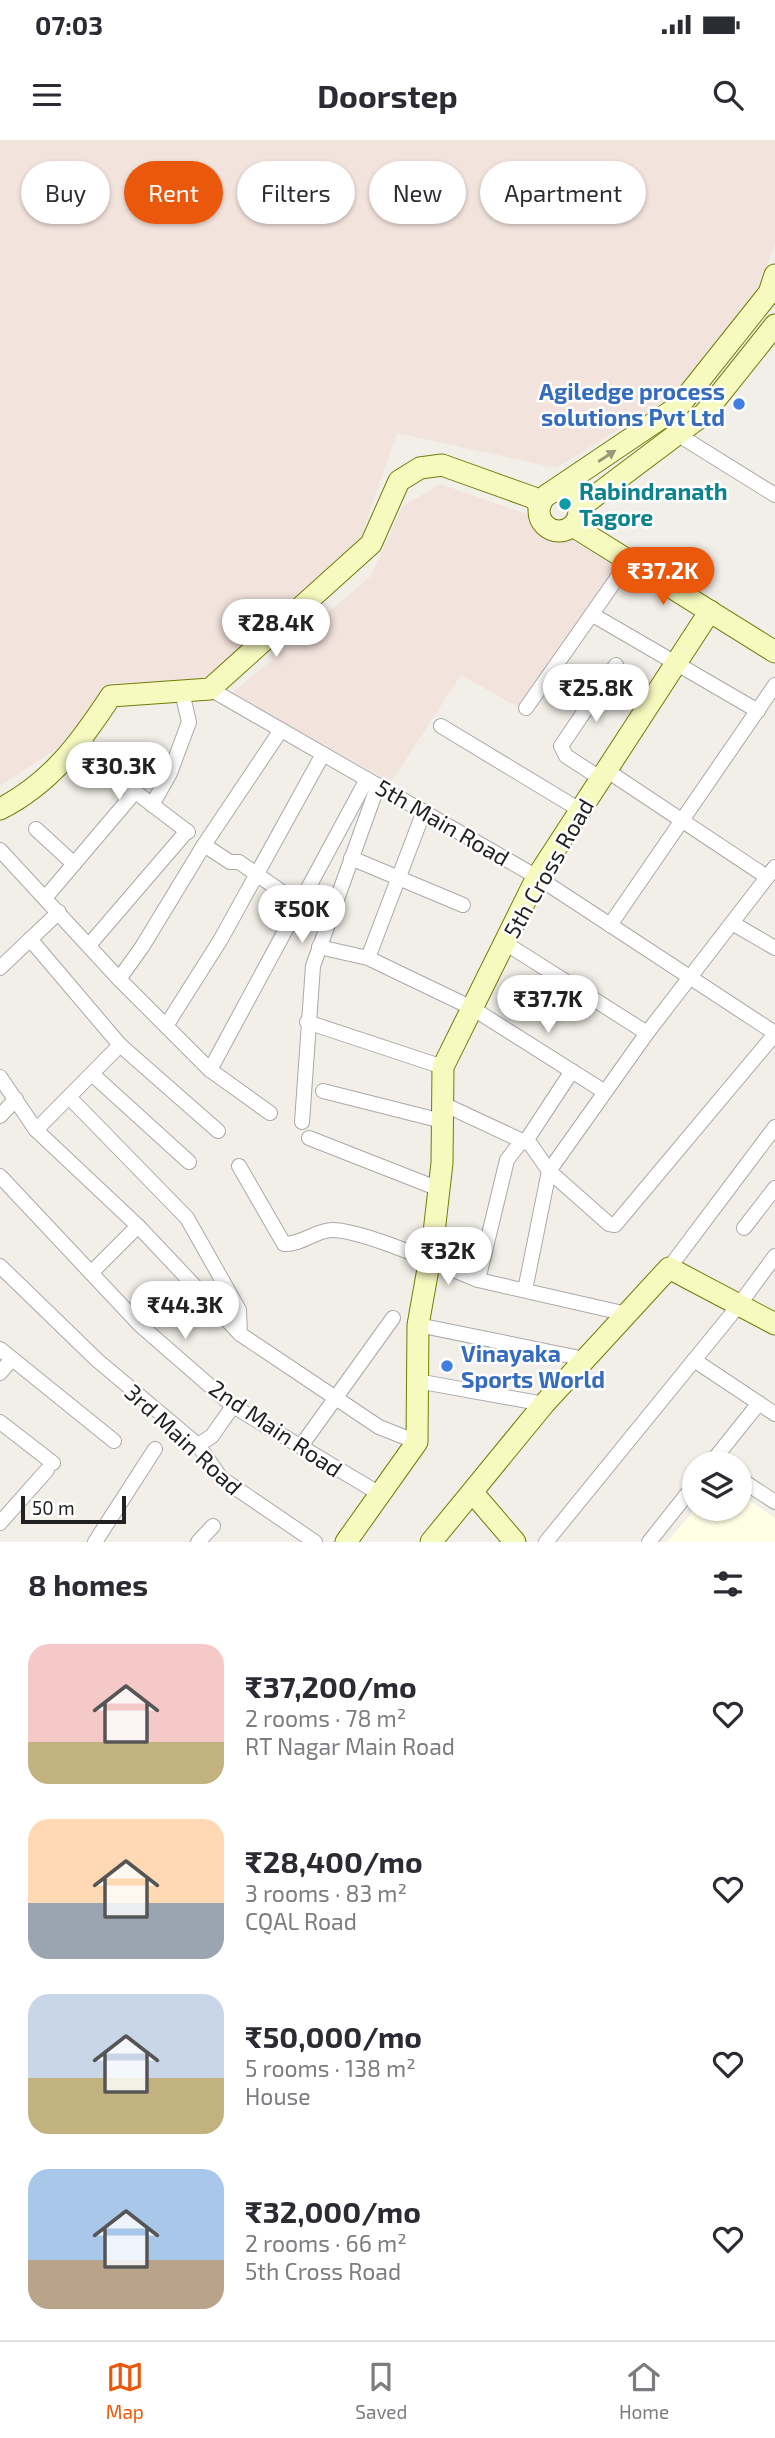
<!DOCTYPE html>
<html lang="en">
<head>
<meta charset="utf-8">
<style>
	body { margin:0; font-family:"Exo 2",sans-serif; background:#f2f2f3; color:#2b2b33; height:100vh; display:flex; flex-direction:column; font-size:26px; white-space:nowrap }
	* { box-sizing:border-box; margin:0 }
	p { font-size:23px; color:#7c7c81 }
	.icon { flex:none; width:38px; height:38px; fill:none; stroke:currentColor; stroke-width:2; stroke-linecap:round; stroke-linejoin:round }
	.map { position:relative; height:1402px; overflow:hidden }
	.details { display:flex; flex-direction:column; background:#fff; flex:1 }
	.details>* { flex:none }
	.guide { position:absolute; left:21px; top:21px; width:733px; height:63px; display:flex; gap:14px }
	.buttons { position:absolute; left:682px; top:1311px; display:grid; gap:14px }
	.buttons a { display:grid; place-items:center; width:70px; height:70px; border-radius:50%; background:#fff; box-shadow:0 2px 5px #0004; font-size:35px }
	.scale { position:absolute; left:21px; bottom:18px; width:105px; box-sizing:border-box; padding-left:7px; border:4px solid #222; border-top:0; font-size:19px; line-height:24px; white-space:nowrap; color:#222; -webkit-text-stroke:5px #fff; paint-order:stroke }
	.price { position:absolute; translate:-50% -60px; padding:0 16px; border-radius:24px; background:#fff; color:#222; font-size:23px; line-height:46px; filter:drop-shadow(0 2px 4px #0008) }
	.price::after { content:''; position:absolute; left:50%; top:42px; width:21px; height:16px; margin-left:-10px; background:inherit; clip-path:polygon(0 0,100% 0,50% 100%) }
	.price.selected { background:#ea580c; color:#fff }
	ul { padding:0; list-style:none }
	li { display:flex; align-items:center; gap:21px; height:175px; padding:0 28px }
	li span { display:grid; place-items:center; flex:none; width:196px; height:140px; border-radius:21px; color:#555 }
	li>.icon { margin-inline-start:auto }
	span .icon { width:84px; height:84px; fill:#fffc; stroke-width:1 }
	li b { font-size:30px }
	h2 { display:flex; justify-content:space-between; align-items:center; height:84px; padding:0 28px; font-size:30px }
	.pill { padding:0 24px; border-radius:32px; background:#fff; box-shadow:0 2px 5px #0004; font-size:24px; line-height:63px }
	.pill.selected { background:#ea580c; color:#fff }
	.status { display:flex; justify-content:space-between; align-items:center; height:49px; padding:0 35px; background:#fff; direction:ltr }
	.status svg { height:19px; fill:currentColor }
	header { display:flex; justify-content:space-between; align-items:center; height:91px; padding:0 28px; background:#fff; font-size:32px; font-weight:700 }
	.tabs { display:flex; justify-content:space-around; align-items:center; height:98px; border-top:2px solid #e1e1e2; background:#fff; font-size:19px; color:#7c7c81 }
	.tabs a { display:grid; justify-items:center; gap:4px }
	.tabs .selected { color:#ea580c }
	.map>svg:first-child { display:block }
	.education { fill:#ffffe5 }
	.military { fill:#f3e3dd }
	.lines { fill:none; stroke-linecap:round; stroke-linejoin:round }
	.street-casing { stroke:#a9a9a9; stroke-width:16 }
	.secondary-casing { stroke:#707d05; stroke-width:23 }
	.street { stroke:#fff; stroke-width:14 }
	.secondary { stroke:#f7fabf; stroke-width:21 }
	.oneway { fill:#979978 }
	.shop-dot { fill:#3f7fe0; stroke:#fff; stroke-width:2.5 }
	.culture-dot { fill:#0f9aa8; stroke:#fff; stroke-width:2.5 }
	.labels { text-anchor:middle; dominant-baseline:central; stroke-width:5; stroke-linejoin:round; paint-order:stroke }
	.shop-label { font-size:23px; font-weight:bold; fill:#366cbe; stroke:#fff; text-anchor:end }
	.culture-label { font-size:23px; font-weight:bold; fill:#0d838f; stroke:#fff; text-anchor:start }
	.street-label { font-size:23px; fill:#222; stroke:#fff }
</style>
</head>
<body>
<div class="status"><b>07:03</b><svg viewBox="0 0 49 12"><path d="M0 12V9h3v3zM5 12V6h3v6zM10 12V3h3v9zM15 12V0h3v12zM26 1h20v11H26zM47 4h2v5h-2z"/></svg></div>
<header><svg class="icon" aria-label="menu" viewBox="0 0 24 24"><path d="M4 6h16M4 12h16M4 18h16"/></svg>Doorstep<svg class="icon" aria-label="search" viewBox="0 0 24 24"><circle cx="10" cy="10" r="6"/><path d="M15 15l6 6"/></svg></header>
<div class="map">
<svg width="775" height="1402" viewBox="0 0 775 1402">
	<rect width="100%" height="100%" fill="#f2efe9"/>
	<polygon class="education" points="740,1354 775,1378 775,1402 667,1402 695,1369 740,1368"/>
	<g class="military">
		<polygon points="0,0 775,0 775,103 757,153 675,255 556,328 397,293 358,406 203,541 109,543 61,606 0,646"/>
		<polygon points="440,344 535,377 617,428 518,567 461,535 391,642 232,553 371,436 402,367"/>
	</g>
	<g class="lines">
		<defs>
			<g id="street">
				<polyline points="677,294 775,355"/>
				<polyline points="593,475 758,571"/>
				<polyline points="210,549 537,737 775,893"/>
				<polyline points="526,568 629,421"/>
				<polyline points="441,586 580,670"/>
				<polyline points="82,600 125,644 188,692"/>
				<polyline points="606,630 767,737"/>
				<polyline points="600,638 566,616 561,606 616,525"/>
				<polyline points="152,665 170,633 189,582 182,552"/>
				<polyline points="36,689 74,724"/>
				<polyline points="204,705 230,722 239,722 298,763 330,778"/>
				<polyline points="0,710 119,839 210,930 270,973"/>
				<polyline points="351,718 463,765"/>
				<polyline points="45,758 135,652"/>
				<polyline points="732,783 775,808"/>
				<polyline points="610,785 775,545"/>
				<polyline points="30,799 120,905 36,990"/>
				<polyline points="505,803 647,893"/>
				<polyline points="90,804 187,691"/>
				<polyline points="319,807 368,818 472,868 605,952"/>
				<polyline points="368,818 424,671"/>
				<polyline points="0,828 59,772"/>
				<polyline points="119,839 142,807 204,705 281,590"/>
				<polyline points="307,882 443,927"/>
				<polyline points="166,886 221,799 323,614"/>
				<polyline points="120,905 218,991"/>
				<polyline points="210,930 367,639"/>
				<polyline points="572,931 526,1001 520,1003 507,1020 478,1140 627,1174"/>
				<polyline points="92,934 189,1022"/>
				<polyline points="0,937 36,990 138,1086 240,1194 379,1287 417,1302"/>
				<polyline points="323,951 442,981"/>
				<polyline points="69,957 187,1078 239,1170 240,1194"/>
				<polyline points="441,963 531,1005 549,1031 609,1084 615,1085 775,894"/>
				<polyline points="0,976 16,959"/>
				<polyline points="302,982 313,826 378,645"/>
				<polyline points="309,998 439,1049"/>
				<path d="M239,1026L284,1104C301,1105 316,1090 332,1090C364,1090 444,1127 478,1140"/>
				<polyline points="0,1036 140,1185 233,1266 380,1354"/>
				<polyline points="744,1088 775,1048"/>
				<polyline points="0,1126 97,1220 198,1305 221,1338 315,1402"/>
				<polyline points="669,1128 775,987"/>
				<polyline points="91,1133 138,1086"/>
				<polyline points="525,1150 549,1031 647,893 775,727"/>
				<polyline points="418,1185 585,1219"/>
				<polyline points="0,1209 114,1301"/>
				<polyline points="694,1220 775,1274"/>
				<polyline points="0,1233 12,1219"/>
				<polyline points="417,1241 544,1264"/>
				<polyline points="0,1282 53,1323"/>
				<polyline points="198,1305 212,1296 233,1266"/>
				<polyline points="301,1306 393,1178"/>
				<polyline points="711,1323 759,1263"/>
				<polyline points="740,1339 775,1362"/>
				<polyline points="0,1383 47,1330"/>
				<polyline points="95,1402 155,1309"/>
				<polyline points="198,1402 213,1386"/>
				<polyline points="546,1402 739,1165 775,1116"/>
				<polyline points="649,1402 695,1344"/>
			</g>
			<g id="secondary">
				<circle cx="559" cy="371" r="20"/>
				<polyline points="550,353 679,266 769,153 775,135"/>
				<polyline points="579,368 704,274 775,185"/>
				<polyline points="573,386 775,512"/>
				<path d="M0,669C51,643 80,603 111,556L210,549L371,404L399,341L420,328L442,325L534,358L540,366"/>
				<polyline points="473,1353 515,1402"/>
				<polyline points="346,1402 417,1302 418,1185 433,1101 442,1023 443,927 537,737 710,471"/>
				<polyline points="431,1402 544,1264 669,1128 775,1184"/>
			</g>
		</defs>
		<use href="#street" class="street-casing"/>
		<use href="#secondary" class="secondary-casing"/>
		<use href="#street" class="street"/>
		<use href="#secondary" class="secondary"/>
	</g>
	<defs><path id="oneway-solid" d="M-6-.8H1V-3.2L6.5 0L1 3.2V.8H-6Z" transform="scale(1.75)"/></defs>
	<use class="oneway" href="#oneway-solid" transform="translate(607 316) rotate(-33)"/>
	<g class="shop-dot">
		<circle cx="739" cy="264" r="7"/>
		<circle cx="447" cy="1226" r="7"/>
	</g>
	<circle class="culture-dot" cx="565" cy="364" r="7"/>
	<g class="labels">
		<g class="shop-label">
			<text x="725" y="251">Agiledge process<tspan x="725" dy="26">solutions Pvt Ltd</tspan></text>
			<text x="461" y="1213" text-anchor="start">Vinayaka<tspan x="461" dy="26">Sports World</tspan></text>
		</g>
		<g class="culture-label">
			<text x="579" y="351">Rabindranath<tspan x="579" dy="26">Tagore</tspan></text>
		</g>
		<g class="street-label">
			<text transform="translate(443 682) rotate(30)">5th Main Road</text>
			<text transform="translate(548 728) rotate(-60)">5th Cross Road</text>
			<text transform="translate(276 1288) rotate(34)">2nd Main Road</text>
			<text transform="translate(184 1299) rotate(43)">3rd Main Road</text>
		</g>
	</g>
</svg>
<div class="buttons">
<a><svg class="icon" aria-label="layers" viewBox="0 0 24 24"><path d="M12 4l9 5-9 5-9-5zM3 14l9 5 9-5"/></svg></a>
</div>
<div class="scale">50 m</div>
<b class="price selected" style="left:663px;top:467px">₹37.2K</b>
<b class="price" style="left:276px;top:519px">₹28.4K</b>
<b class="price" style="left:596px;top:584px">₹25.8K</b>
<b class="price" style="left:119px;top:662px">₹30.3K</b>
<b class="price" style="left:302px;top:805px">₹50K</b>
<b class="price" style="left:548px;top:895px">₹37.7K</b>
<b class="price" style="left:448px;top:1147px">₹32K</b>
<b class="price" style="left:185px;top:1201px">₹44.3K</b>
<div class="guide">
<a class="pill">Buy</a>
<a class="pill selected">Rent</a>
<a class="pill">Filters</a>
<a class="pill">New</a>
<a class="pill">Apartment</a>
</div>
</div>
<section class="details">
<h2>8 homes<svg class="icon" aria-label="filters" viewBox="0 0 24 24"><path d="M4 7h16M4 17h16"/><circle cx="9" cy="7" r="2"/><circle cx="15" cy="17" r="2"/></svg></h2>
<ul>
<li><span style="background:linear-gradient(#f6c9c9 70%,#c2b280 0)"><svg class="icon" aria-label="home" viewBox="0 0 24 24"><path d="M3 11l9-7 9 7M6 9v11h12V9"/></svg></span><div><b>₹37,200/mo</b><p>2 rooms · 78 m²</p><p>RT Nagar Main Road</p></div><svg class="icon" aria-label="heart" viewBox="0 0 24 24"><path d="M12 20l-8-8c-3-5 5-10 8-4 3-6 11-1 8 4z"/></svg></li>
<li><span style="background:linear-gradient(#ffd9b3 60%,#9aa5b1 0)"><svg class="icon" aria-label="home" viewBox="0 0 24 24"><path d="M3 11l9-7 9 7M6 9v11h12V9"/></svg></span><div><b>₹28,400/mo</b><p>3 rooms · 83 m²</p><p>CQAL Road</p></div><svg class="icon" aria-label="heart" viewBox="0 0 24 24"><path d="M12 20l-8-8c-3-5 5-10 8-4 3-6 11-1 8 4z"/></svg></li>
<li><span style="background:linear-gradient(#c9d6e8 60%,#c2b280 0)"><svg class="icon" aria-label="home" viewBox="0 0 24 24"><path d="M3 11l9-7 9 7M6 9v11h12V9"/></svg></span><div><b>₹50,000/mo</b><p>5 rooms · 138 m²</p><p>House</p></div><svg class="icon" aria-label="heart" viewBox="0 0 24 24"><path d="M12 20l-8-8c-3-5 5-10 8-4 3-6 11-1 8 4z"/></svg></li>
<li><span style="background:linear-gradient(#a9c7e8 65%,#b9a48a 0)"><svg class="icon" aria-label="home" viewBox="0 0 24 24"><path d="M3 11l9-7 9 7M6 9v11h12V9"/></svg></span><div><b>₹32,000/mo</b><p>2 rooms · 66 m²</p><p>5th Cross Road</p></div><svg class="icon" aria-label="heart" viewBox="0 0 24 24"><path d="M12 20l-8-8c-3-5 5-10 8-4 3-6 11-1 8 4z"/></svg></li>
</ul>
</section>
<nav class="tabs">
<a class="selected"><svg class="icon" aria-label="map" viewBox="0 0 24 24"><path d="M3 6l6-2 6 2 6-2v14l-6 2-6-2-6 2zM9 4v14M15 6v14"/></svg>Map</a>
<a><svg class="icon" aria-label="saved" viewBox="0 0 24 24"><path d="M7 4h10v16l-5-4-5 4z"/></svg>Saved</a>
<a><svg class="icon" aria-label="home" viewBox="0 0 24 24"><path d="M3 11l9-7 9 7M6 9v11h12V9"/></svg>Home</a>
</nav>
</body>
</html>
